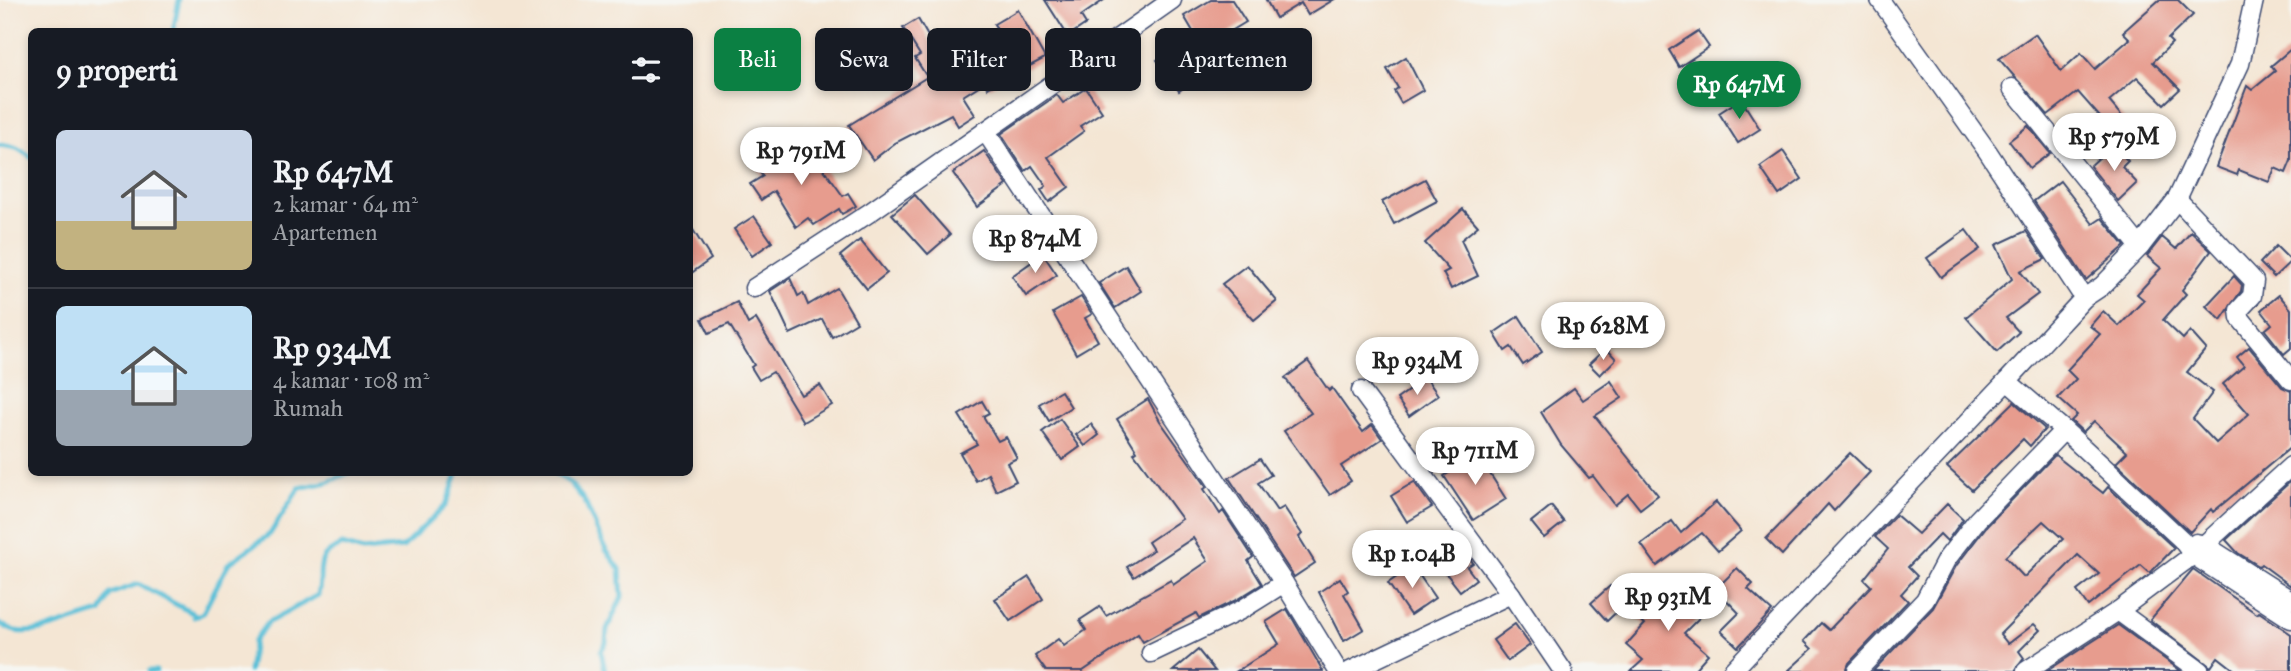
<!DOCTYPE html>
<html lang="id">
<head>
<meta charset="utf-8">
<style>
	body { margin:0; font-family:"IM FELL Great Primer",serif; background:#20242c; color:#f1f3f6; height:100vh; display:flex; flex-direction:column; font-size:26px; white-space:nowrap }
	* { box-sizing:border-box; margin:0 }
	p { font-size:23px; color:#9ea1a6 }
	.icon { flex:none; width:38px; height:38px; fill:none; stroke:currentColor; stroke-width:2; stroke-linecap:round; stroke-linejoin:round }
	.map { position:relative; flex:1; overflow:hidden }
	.details { position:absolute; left:28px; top:28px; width:665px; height:448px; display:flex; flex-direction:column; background:#171b24; border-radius:10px; box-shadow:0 4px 10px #0003 }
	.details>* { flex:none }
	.banner { position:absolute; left:714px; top:28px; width:665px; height:63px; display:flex; gap:14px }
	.price { position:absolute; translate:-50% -60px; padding:0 16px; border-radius:24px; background:#fff; color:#222; font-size:23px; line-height:46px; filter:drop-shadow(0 2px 4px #0008) }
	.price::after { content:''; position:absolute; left:50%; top:42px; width:21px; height:16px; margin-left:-10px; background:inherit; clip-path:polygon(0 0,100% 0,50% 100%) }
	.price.on { background:#0b8043; color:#fff }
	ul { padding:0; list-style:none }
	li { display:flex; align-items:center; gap:21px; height:175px; padding:0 28px }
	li+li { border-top:2px solid #363941 }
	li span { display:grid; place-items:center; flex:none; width:196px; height:140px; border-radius:10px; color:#555 }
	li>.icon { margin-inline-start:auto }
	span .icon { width:84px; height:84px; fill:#fffc; stroke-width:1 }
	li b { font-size:30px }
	h2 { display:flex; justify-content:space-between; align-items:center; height:84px; padding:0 28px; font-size:30px }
	.pill { padding:0 24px; border-radius:10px; background:#171b24; box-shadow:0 4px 10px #0003; font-size:24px; line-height:63px }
	.pill.on { background:#0b8043; color:#fff }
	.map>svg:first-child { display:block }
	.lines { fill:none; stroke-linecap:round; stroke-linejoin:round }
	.stream { stroke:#59bfd7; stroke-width:5 }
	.building { fill:#e79c8e; fill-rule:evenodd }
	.street-casing { stroke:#3c4a70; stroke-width:21 }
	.street { stroke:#fff; stroke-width:18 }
</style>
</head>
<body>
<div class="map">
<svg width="2291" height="671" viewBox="0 0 2291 671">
	<rect width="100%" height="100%" fill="#f6f6f2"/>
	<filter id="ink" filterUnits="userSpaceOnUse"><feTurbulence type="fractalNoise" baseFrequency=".0143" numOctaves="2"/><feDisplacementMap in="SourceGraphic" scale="14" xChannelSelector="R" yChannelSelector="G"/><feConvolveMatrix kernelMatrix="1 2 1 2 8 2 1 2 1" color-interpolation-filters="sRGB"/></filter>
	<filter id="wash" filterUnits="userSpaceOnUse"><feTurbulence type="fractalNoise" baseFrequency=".00686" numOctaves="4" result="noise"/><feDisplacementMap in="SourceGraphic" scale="28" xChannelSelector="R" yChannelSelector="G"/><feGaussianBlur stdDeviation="1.57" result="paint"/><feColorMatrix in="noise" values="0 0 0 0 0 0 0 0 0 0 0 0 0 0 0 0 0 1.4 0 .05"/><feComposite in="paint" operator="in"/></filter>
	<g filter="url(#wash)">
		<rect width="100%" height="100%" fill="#f4e6d4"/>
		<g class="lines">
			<g class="stream">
				<polyline points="173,32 179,0"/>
				<polyline points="0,145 17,148 32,158"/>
				<polyline points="553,472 570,483 584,500 606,550 620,569 622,597 607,629 606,643 601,651 605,671"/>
				<polyline points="194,617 203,613 228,564 270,534 299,488 328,482 350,472"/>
				<path d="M0,624C6,626 9,630 15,631C42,636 74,618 101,612L110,594L138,584L198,616"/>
				<polyline points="149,671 156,671"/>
				<path d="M249,671L254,641L267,623L318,595C324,567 312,558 342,545L363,551L403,547L446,505L458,472"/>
			</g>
		</g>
		<g id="blocks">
			<g class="building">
				<polygon points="1045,0 1104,0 1081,16 1086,24 1068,36"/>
				<polygon points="1211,0 1232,0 1246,22 1195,53 1208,70 1179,91 1157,60 1194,33 1184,16"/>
				<polygon points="1266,0 1333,0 1308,15 1301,3 1276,18"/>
				<polygon points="2159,0 2178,0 2193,15 2168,39 2172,43 2153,62 2180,89 2164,104 2137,77 2109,101 2134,131 2116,145 2095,120 2100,117 2078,92 2048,115 1999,59 2035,34 2061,71 2081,53 2095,69 2130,39 2123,32"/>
				<polygon points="1018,10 1045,58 988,88 985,82 963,96 975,115 958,126 951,114 895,143 873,160 849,125 927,77 915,58 920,55 903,28 918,19 947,69 1000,35 994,24"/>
				<polygon points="1698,31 1709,47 1679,67 1669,50"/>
				<polygon points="2291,49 2291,161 2286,173 2275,168 2269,182 2239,170 2237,175 2216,167 2247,86 2252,90 2275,71 2271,66"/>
				<polygon points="1406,57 1423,90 1401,103 1394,91 1398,88 1387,69"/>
				<polygon points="1086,88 1102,112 1080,126 1084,131 1048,157 1069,187 1049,202 1041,190 1046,186 1032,166 1025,171 1001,134 1057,95 1063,103"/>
				<polygon points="1741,99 1760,129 1738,143 1719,113"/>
				<polygon points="2028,126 2050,153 2030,168 2009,141"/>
				<polygon points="802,143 811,160 815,157 843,196 848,193 856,206 842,214 839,209 814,225 808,218 796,227 774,191 761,200 750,184 763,176 756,168"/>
				<polygon points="2113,145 2128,161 2122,167 2137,183 2118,201 2090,166"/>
				<polygon points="984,151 1007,185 977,207 953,173"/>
				<polygon points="1783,151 1802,179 1779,195 1760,167"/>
				<polygon points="1425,179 1437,201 1394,224 1382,202"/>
				<polygon points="2060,181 2093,224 2102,218 2125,246 2086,280 2034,201"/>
				<polygon points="915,195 950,235 928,254 892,214"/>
				<polygon points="1463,209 1478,226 1461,240 1478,276 1451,289 1443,273 1449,270 1425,243"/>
				<polygon points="754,216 772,242 752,256 734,229"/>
				<polygon points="690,225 711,259 690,274"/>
				<polygon points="1966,230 1980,249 1941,277 1927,258"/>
				<polygon points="2026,231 2045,259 2020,271 2038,294 2006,318 2019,332 1997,352 1966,317 2012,279 1996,245"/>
				<polygon points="2191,232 2211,251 2182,290 2186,294 2163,320 2183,339 2190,331 2206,349 2187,372 2213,392 2193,419 2216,443 2249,414 2223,384 2244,366 2237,357 2249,347 2282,387 2291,391 2291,447 2213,512 2211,509 2190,532 2116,463 2127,452 2094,421 2083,432 2071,421 2077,415 2058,398 2076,379 2067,370 2100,334 2090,326 2103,311 2119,326 2144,300 2137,294 2161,268 2147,256 2162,237 2176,249"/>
				<polygon points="860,240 887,273 867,289 840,256"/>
				<polygon points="2276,246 2291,261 2274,277 2260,263"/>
				<polygon points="1043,254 1057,275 1026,296 1012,276"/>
				<polygon points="1247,265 1277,301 1254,320 1222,284"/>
				<polygon points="1126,266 1141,291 1115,308 1099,283"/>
				<polygon points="2234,276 2242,285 2241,291 2221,320 2206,306"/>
				<polygon points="790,278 798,296 803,293 808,305 837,288 857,322 832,337 822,319 790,334 770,291"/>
				<polygon points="2279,295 2291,309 2291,348 2284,354 2265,330 2272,324 2261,310"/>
				<polygon points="1081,297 1092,314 1085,318 1098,341 1076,354 1053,313"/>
				<polygon points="737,302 748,324 756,319 801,395 820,385 832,405 803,422 773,372 759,380 751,367 754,365 729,324 709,333 702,319"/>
				<polygon points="1519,316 1542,352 1523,365 1511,347 1505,351 1494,333"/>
				<polygon points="1606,348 1616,359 1600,375 1589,364"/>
				<polygon points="1308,361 1329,391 1332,388 1363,432 1372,425 1382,439 1341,466 1351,481 1330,495 1284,431 1311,413 1285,378"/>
				<polygon points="1426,378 1438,395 1409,416 1397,399"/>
				<polygon points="1611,381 1622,398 1595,416 1658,495 1640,509 1628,494 1615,505 1593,476 1589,478 1561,445 1541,412 1574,388 1583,400"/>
				<polygon points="1061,391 1071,407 1049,421 1039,404"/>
				<polygon points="1148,399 1160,421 1207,487 1204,489 1220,514 1223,511 1253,557 1248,561 1262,584 1236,600 1199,618 1196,613 1143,642 1138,634 1083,671 1046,671 1035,656 1058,639 1064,646 1086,630 1080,620 1100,607 1106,616 1171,580 1173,585 1208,561 1193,538 1134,577 1127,567 1153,550 1148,542 1182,519 1134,453 1137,451 1117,419"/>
				<polygon points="982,401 989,413 983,416 998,441 1006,437 1017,458 1007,463 1016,481 996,491 988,474 976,481 960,453 977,444 959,415"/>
				<polygon points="2014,402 2045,429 2030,446 2023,439 1972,490 1947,467"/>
				<polygon points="1060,419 1080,447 1062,460 1042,432"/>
				<polygon points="1091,424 1099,435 1085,446 1076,435"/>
				<polygon points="1850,453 1870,472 1834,511 1828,504 1782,555 1766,539"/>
				<polygon points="1478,455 1506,499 1473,520 1444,476"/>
				<path d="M2055,455L2103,493L2108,487L2174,548L2150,573L2141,565L2088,606L2077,591L2099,574L2078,555L2000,634L2008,644L2034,624L2040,630L2019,651L2024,658L2015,671H1873L1933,608L1956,566L1986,527ZM2043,521L2063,539L2024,577L2005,557Z"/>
				<polygon points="1260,459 1271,475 1258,483 1277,511 1284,507 1302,534 1299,537 1315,563 1294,577 1229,478"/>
				<polygon points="2291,481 2291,586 2261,564 2259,566 2238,553 2226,540"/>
				<polygon points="1414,482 1432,507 1407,522 1391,496"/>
				<polygon points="1716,502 1741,531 1718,551 1702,533 1657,566 1641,544 1672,521 1681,533"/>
				<polygon points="1947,504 1963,519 1947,541 1940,534 1908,567 1917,576 1901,594 1908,601 1849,663 1846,671 1788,671 1812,649 1804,641 1821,623 1829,630 1871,586 1864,579 1888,549 1875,537 1896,515 1918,534"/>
				<polygon points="1551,506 1564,522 1544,538 1531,522"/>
				<polygon points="1465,551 1473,563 1467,567 1476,579 1460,591 1442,568"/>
				<polygon points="1413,566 1435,598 1410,615 1388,583"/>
				<polygon points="1737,568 1753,584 1748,589 1772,611 1738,647 1721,631 1739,613 1716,589"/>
				<polygon points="2193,569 2257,614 2259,612 2291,634 2291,671 2236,671 2218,657 2211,667 2150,620"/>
				<polygon points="1029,577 1043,599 1010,621 995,599"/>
				<polygon points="1672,577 1703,614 1684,633 1708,654 1693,671 1631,671 1643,660 1626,645 1645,624 1638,618 1657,599 1654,595"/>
				<polygon points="1340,578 1348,591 1344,594 1364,629 1344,641 1319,592"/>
				<polygon points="1610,586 1625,604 1607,621 1591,603"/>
				<polygon points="1287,609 1323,671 1237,671 1279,644 1266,622"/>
				<polygon points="1515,624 1530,645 1508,661 1493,640"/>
				<polygon points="2118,625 2181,671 2047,671"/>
				<polygon points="1198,650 1215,671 1173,671"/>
			</g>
		</g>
	</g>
	<g filter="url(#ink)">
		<use href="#blocks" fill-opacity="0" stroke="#3c4a70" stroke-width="2"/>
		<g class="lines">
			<defs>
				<g id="street">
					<polyline points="1880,0 1988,152 2084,298"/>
					<polyline points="2012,88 2140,247"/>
					<polyline points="985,131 1284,583 1338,671"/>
					<polyline points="2177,199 2254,281 2252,296 2239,310 2240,318 2291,380"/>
					<polyline points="754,288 869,213 1172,0"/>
					<polyline points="1361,391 1511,594 1563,671"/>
					<polyline points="2064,430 2007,381 2084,298 2102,286 2140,247 2177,199 2240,64 2254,0"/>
					<polyline points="2196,543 2205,545 2291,600"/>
					<polyline points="2118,611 2200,671"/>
					<polyline points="1151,653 1241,610 1284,583"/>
					<polyline points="1350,671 1511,594"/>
					<polyline points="1732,671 2007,381"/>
					<polyline points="1857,671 1925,600 1946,560 1977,520 2064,430 2182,540 2193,555 2291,619"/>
					<polyline points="2026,671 2118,611 2193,555 2291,466"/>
				</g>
			</defs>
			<use href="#street" class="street-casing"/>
			<use href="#street" class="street"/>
		</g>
	</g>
</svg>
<b class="price on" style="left:1739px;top:121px">Rp 647M</b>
<b class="price" style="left:2114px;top:173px">Rp 579M</b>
<b class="price" style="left:801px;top:187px">Rp 791M</b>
<b class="price" style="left:1035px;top:275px">Rp 874M</b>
<b class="price" style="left:1603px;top:362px">Rp 628M</b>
<b class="price" style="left:1417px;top:397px">Rp 934M</b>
<b class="price" style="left:1475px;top:487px">Rp 711M</b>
<b class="price" style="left:1412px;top:590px">Rp 1.04B</b>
<b class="price" style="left:1668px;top:633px">Rp 931M</b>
<div class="banner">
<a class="pill on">Beli</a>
<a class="pill">Sewa</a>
<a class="pill">Filter</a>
<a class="pill">Baru</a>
<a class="pill">Apartemen</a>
</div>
<section class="details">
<h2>9 properti<svg class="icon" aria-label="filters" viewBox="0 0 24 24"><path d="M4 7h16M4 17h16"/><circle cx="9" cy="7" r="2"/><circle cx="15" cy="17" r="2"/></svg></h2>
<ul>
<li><span style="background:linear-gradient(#c9d6e8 65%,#c2b280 0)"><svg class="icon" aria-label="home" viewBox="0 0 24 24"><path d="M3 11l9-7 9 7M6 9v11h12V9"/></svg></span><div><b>Rp 647M</b><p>2 kamar · 64 m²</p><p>Apartemen</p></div></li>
<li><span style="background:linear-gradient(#bfe0f5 60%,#9aa5b1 0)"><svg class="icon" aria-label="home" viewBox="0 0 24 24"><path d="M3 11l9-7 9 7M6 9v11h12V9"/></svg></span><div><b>Rp 934M</b><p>4 kamar · 108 m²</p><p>Rumah</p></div></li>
</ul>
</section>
</div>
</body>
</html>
